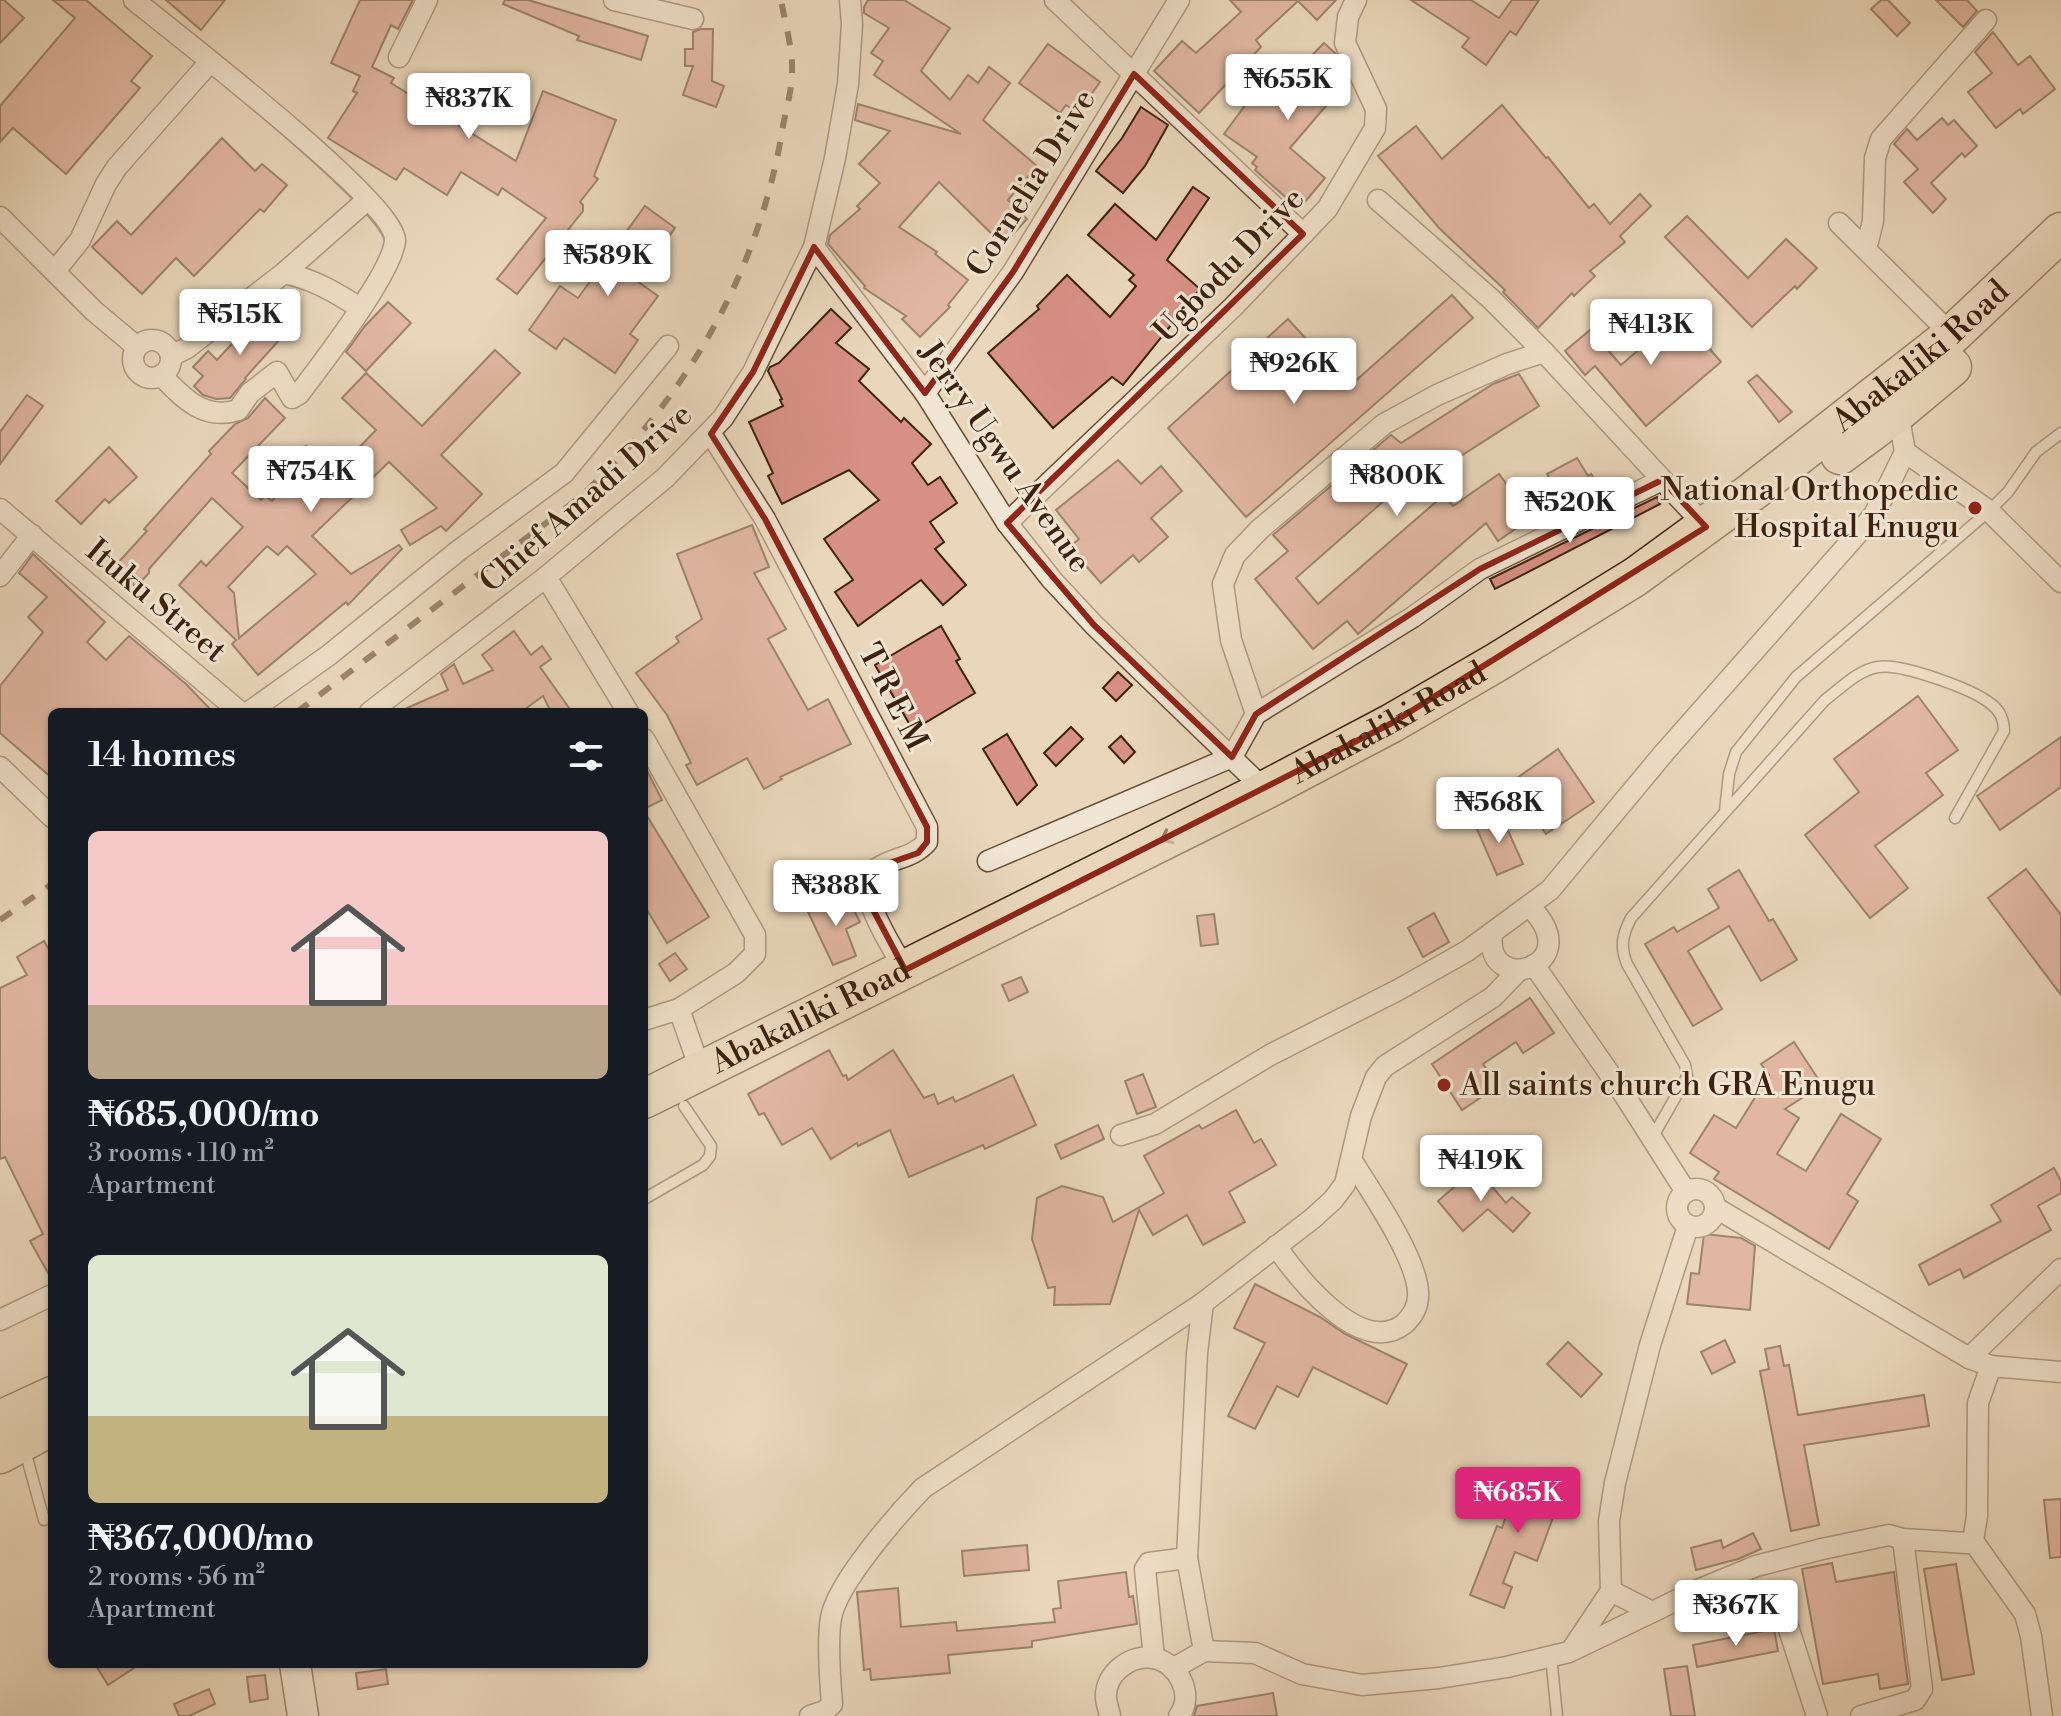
<!DOCTYPE html>
<html lang="en">
<head>
<meta charset="utf-8">
<style>
	body { margin:0; font-family:"Libre Bodoni",serif; background:#20242c; color:#f1f3f6; height:100vh; display:flex; flex-direction:column; font-size:30px; white-space:nowrap }
	* { box-sizing:border-box; margin:0 }
	p { font-size:26px; color:#9ea1a6 }
	.icon { flex:none; width:44px; height:44px; fill:none; stroke:currentColor; stroke-width:2; stroke-linecap:round; stroke-linejoin:round }
	.map { position:relative; flex:1; overflow:hidden }
	.side { position:absolute; left:48px; top:708px; width:600px; height:960px; display:flex; flex-direction:column; background:#171b24; border-radius:12px; box-shadow:0 2px 6px #0004 }
	.side>* { flex:none }
	.price { position:absolute; translate:-50% -68px; padding:0 18px; border-radius:8px; background:#fff; color:#222; font-size:26px; line-height:52px; filter:drop-shadow(0 2px 4px #0008) }
	.price::after { content:''; position:absolute; left:50%; top:48px; width:24px; height:18px; margin-left:-12px; background:inherit; clip-path:polygon(0 0,100% 0,50% 100%) }
	.price.active { background:#db2777; color:#fff }
	ul { padding:0; list-style:none }
	li { display:grid; align-content:center; gap:16px; height:424px; padding:0 40px }
	li span { display:grid; place-items:center; height:248px; border-radius:12px; color:#555 }
	li>.icon { margin-inline-start:auto }
	span .icon { width:144px; height:144px; fill:#fffc; stroke-width:1 }
	li b { font-size:34px }
	h2 { display:flex; justify-content:space-between; align-items:center; height:96px; padding:0 40px; font-size:34px }
	.map>svg:first-child { display:block }
	.building { fill:#d79084; stroke:#3e210b; stroke-width:2; fill-rule:evenodd }
	.lines { fill:none; stroke-linecap:round; stroke-linejoin:round }
	.lane-casing { stroke:#694e37; stroke-width:13 }
	.street-casing { stroke:#694e37; stroke-width:23 }
	.secondary-casing { stroke:#3e210b; stroke-width:33 }
	.highway-casing { stroke:#3e210b; stroke-width:41 }
	.lane { stroke:#f1e5d3; stroke-width:10 }
	.street { stroke:#f1e5d3; stroke-width:20 }
	.secondary { stroke:#f1e5d3; stroke-width:30 }
	.highway { stroke:#ead7bb; stroke-width:38 }
	.rail { stroke:#3e210b; stroke-width:6; stroke-dasharray:14 14; stroke-linecap:butt }
	.oneway { stroke:#947c63 }
	.marked { fill:none; stroke:#8f2418; stroke-width:6; stroke-linejoin:round }
	.poi-dot { fill:#8f2418; stroke:#f1e5d3; stroke-width:3 }
	.labels { text-anchor:middle; dominant-baseline:central; stroke-width:6; stroke-linejoin:round; paint-order:stroke }
	.street-label { font-size:32px; fill:#3e210b; stroke:#f1e5d3 }
	.poi-label { font-size:32px; fill:#3e210b; stroke:#f1e5d3; text-anchor:end }
</style>
</head>
<body>
<div class="map">
<svg width="2061" height="1716" viewBox="0 0 2061 1716">
	<rect width="100%" height="100%" fill="#ead7bb"/>
	<filter id="stains"><feTurbulence type="fractalNoise" baseFrequency=".0025" numOctaves="4"/><feColorMatrix values="0 0 0 0 .2 0 0 0 0 .09 0 0 0 0 .02 0 0 0 .5 -.17"/></filter>
	<radialGradient id="worn" r=".72"><stop offset=".6" stop-color="#630" stop-opacity="0"/><stop offset="1" stop-color="#630" stop-opacity=".3"/></radialGradient>
	<g class="building">
		<polygon points="0,0 4,0 24,18 0,43"/>
		<polygon points="53,0 86,0 152,56 131,81 140,88 66,174 13,128 0,142 0,106 75,18"/>
		<polygon points="166,0 225,0 201,30"/>
		<polygon points="360,0 413,0 398,29 391,25 372,67 394,78 391,83 516,161 543,91 616,120 594,176 598,179 580,202 583,205 583,211 517,294 497,279 546,218 502,188 498,195 461,172 447,195 404,168 396,180 328,138 357,93 353,91 360,76 331,63"/>
		<polygon points="505,0 528,0 648,36 641,60 577,40 579,36 503,4"/>
		<polygon points="868,0 904,0 950,28 921,71 950,100 968,75 978,83 989,67 1010,83 983,120 1037,166 1008,200 1027,219 1003,245 939,182 899,227 937,252 935,254 968,280 948,305 950,307 920,337 902,319 906,316 864,288 865,286 828,244 830,235 860,209 857,206 880,183 859,164 890,131 855,120 858,104 961,134 874,75 883,61 871,53 889,28 864,13 864,7"/>
		<polygon points="1230,0 1336,0 1317,20 1298,1 1256,40 1261,47 1199,113 1154,71 1182,41 1196,53 1241,12"/>
		<polygon points="1411,0 1471,0 1499,18 1512,0 1539,0 1516,35 1510,31 1486,65 1462,47 1469,38"/>
		<polygon points="1881,0 1888,0 1910,23 1897,36 1871,9"/>
		<polygon points="1936,0 1967,0 1977,11 1963,27"/>
		<polygon points="701,29 713,29 712,81 724,86 716,107 683,95 693,66 685,66 685,49 693,49 693,32"/>
		<polygon points="1993,32 2018,65 2030,56 2055,89 2023,114 2020,109 1996,128 1968,92 1992,73 1975,52"/>
		<polygon points="1324,43 1336,54 1348,80 1290,148 1325,178 1299,209 1255,170 1257,167 1252,163 1257,157 1224,134 1274,66 1289,79"/>
		<polygon points="1048,44 1100,82 1078,113 1066,105 1060,113 1019,83"/>
		<polygon points="1502,105 1546,158 1548,157 1589,208 1594,204 1610,224 1640,194 1651,206 1620,236 1625,242 1590,271 1595,276 1574,296 1572,293 1538,328 1503,292 1505,290 1439,228 1378,156 1416,126 1442,159"/>
		<polygon points="1141,107 1168,125 1145,166 1123,193 1096,171 1122,138"/>
		<polygon points="1942,118 1948,125 1954,120 1977,146 1965,157 1962,153 1931,183 1946,199 1933,213 1904,182 1918,169 1894,144 1907,129 1917,140"/>
		<polygon points="222,138 255,171 262,164 287,185 264,212 260,209 194,276 176,258 142,294 92,247 117,221 131,235"/>
		<polygon points="1193,187 1209,198 1167,260 1200,289 1123,385 1112,377 1053,428 988,353 1039,309 1037,306 1067,275 1110,317 1136,286 1129,280 1134,275 1088,235 1115,204 1156,240"/>
		<polygon points="645,206 675,228 637,281 658,296 630,334 638,340 615,373 564,338 556,349 529,330 560,286 578,298"/>
		<polygon points="1687,216 1748,278 1786,239 1817,268 1797,289 1795,286 1752,327 1665,237"/>
		<polygon points="1452,295 1473,318 1246,517 1168,428 1288,319 1336,372 1339,369 1352,384"/>
		<polygon points="388,302 411,323 366,371 346,352 365,326"/>
		<polygon points="267,306 290,328 245,378 246,379 230,398 216,399 203,395 194,386 203,376 193,367 208,351 217,360"/>
		<polygon points="831,309 851,328 836,343 869,369 859,381 901,422 904,418 931,444 912,463 928,485 940,477 957,503 930,522 944,542 935,549 966,585 943,605 921,580 858,626 835,592 853,580 824,539 879,500 849,470 782,504 768,476 773,473 749,422 783,406 780,400 782,399 768,371 770,367 779,363"/>
		<polygon points="1680,314 1721,362 1646,426 1595,366 1585,375 1565,351 1590,330 1621,365"/>
		<path d="M495,350L520,373L441,455L482,494L446,531L441,526L410,545L401,530L437,508L389,462L312,536L351,574L399,545L402,549L348,605L346,602L258,675L232,644L236,640L179,585L201,561L206,566L243,527L212,498L149,569V573L136,587L114,567L147,531L144,529L211,454L209,451L235,424L248,418L265,398L285,418L232,473L261,500L265,496L272,501L291,479L282,469L306,446L328,469L344,454L349,458L376,430L342,398L366,373L422,426ZM267,546L278,555L287,546L316,574L239,638L234,593L228,587Z"/>
		<polygon points="1519,374 1539,406 1442,468 1435,456 1296,578 1318,604 1444,495 1453,506 1499,474 1516,497 1520,494 1535,515 1498,541 1486,523 1358,634 1347,621 1313,649 1255,579 1288,551 1273,535 1391,435 1401,443 1493,384"/>
		<polygon points="1757,375 1792,412 1779,422 1748,382"/>
		<polygon points="27,395 43,406 0,464 0,432"/>
		<polygon points="109,447 137,477 109,503 105,499 81,524 56,501"/>
		<polygon points="1577,458 1588,476 1591,474 1604,494 1570,511 1547,474"/>
		<polygon points="1118,460 1141,484 1161,466 1182,491 1151,518 1168,537 1139,562 1133,555 1101,583 1069,547 1079,539 1056,510"/>
		<polygon points="1657,497 1660,504 1495,589 1490,579"/>
		<polygon points="752,525 769,567 754,573 786,629 768,639 808,710 828,699 851,744 780,777 782,779 764,789 747,758 697,785 686,765 691,763 667,715 636,673 679,642 676,637 702,619 677,554"/>
		<polygon points="33,554 105,622 87,642 106,660 129,636 186,684 213,712 52,712 52,778 0,733 0,686 43,632 28,617 47,597 19,573"/>
		<polygon points="941,626 960,659 956,661 975,693 913,730 875,665"/>
		<polygon points="514,631 531,655 542,646 551,659 540,667 572,712 551,712 543,696 521,712 398,712 448,690 441,674 454,664 463,684 493,670 482,655"/>
		<polygon points="1118,672 1132,685 1116,701 1103,688"/>
		<polygon points="1918,696 1958,750 1926,773 1943,795 1875,846 1908,888 1870,918 1805,835 1859,792 1834,759"/>
		<polygon points="1071,727 1083,739 1056,766 1044,753"/>
		<polygon points="1007,734 1037,785 1017,805 983,749"/>
		<polygon points="1121,736 1135,752 1124,763 1109,747"/>
		<polygon points="2061,737 2061,787 2000,830 1977,796"/>
		<polygon points="1558,749 1594,802 1546,834 1510,783"/>
		<polygon points="644,765 662,800 644,809"/>
		<polygon points="644,811 709,917 667,943 644,905"/>
		<polygon points="1501,815 1523,864 1497,875 1476,827"/>
		<polygon points="2026,869 2061,915 2061,995 1988,898"/>
		<polygon points="1739,870 1769,921 1773,919 1797,960 1761,981 1729,926 1688,951 1722,1009 1693,1026 1645,944 1674,927 1677,932 1719,908 1708,889"/>
		<polygon points="845,893 860,922 846,929 856,956 833,965 808,912"/>
		<polygon points="1434,913 1449,942 1423,957 1408,928"/>
		<polygon points="1214,914 1218,944 1201,946 1197,916"/>
		<polygon points="44,941 52,955 52,1280 30,1241 43,1234 5,1157 0,1159 0,988 27,975 17,957"/>
		<polygon points="675,953 687,969 670,981 659,964"/>
		<polygon points="1021,977 1028,992 1009,1001 1002,985"/>
		<polygon points="1530,998 1554,1033 1523,1053 1516,1042 1483,1064 1498,1086 1462,1110 1432,1064"/>
		<polygon points="1794,1042 1822,1085 1785,1109 1799,1118 1777,1154 1806,1171 1841,1114 1881,1139 1847,1194 1858,1201 1829,1249 1714,1179 1719,1172 1690,1153 1714,1115 1736,1128 1769,1075 1761,1064"/>
		<polygon points="829,1050 843,1076 846,1075 848,1080 893,1050 924,1098 934,1094 938,1104 953,1097 955,1102 1013,1075 1036,1125 985,1149 983,1145 909,1177 890,1130 858,1146 857,1143 831,1159 812,1128 782,1145 764,1113 759,1115 748,1094"/>
		<polygon points="1143,1074 1156,1107 1137,1114 1125,1081"/>
		<polygon points="1236,1110 1254,1143 1261,1139 1276,1165 1229,1192 1245,1222 1203,1245 1187,1215 1153,1235 1139,1210 1110,1304 1054,1305 1055,1287 1048,1288 1032,1239 1037,1198 1062,1186 1103,1197 1113,1222 1164,1193 1144,1156 1199,1125 1202,1129"/>
		<polygon points="1098,1125 1104,1139 1061,1159 1055,1145"/>
		<polygon points="1476,1168 1506,1203 1512,1197 1530,1213 1513,1232 1488,1209 1463,1231 1438,1201"/>
		<polygon points="2054,1168 2061,1181 2061,1193 2038,1206 2051,1230 1964,1278 1960,1269 1929,1285 1919,1265 2001,1221 1991,1205"/>
		<polygon points="1704,1234 1741,1238 1755,1246 1750,1310 1687,1304 1691,1273 1699,1274"/>
		<polygon points="1255,1284 1320,1317 1345,1334 1407,1364 1387,1404 1313,1367 1298,1397 1277,1386 1255,1429 1228,1416 1265,1343 1234,1328"/>
		<polygon points="1725,1340 1735,1362 1712,1374 1701,1352"/>
		<polygon points="1568,1342 1602,1374 1581,1397 1547,1364"/>
		<polygon points="1780,1346 1784,1366 1789,1365 1798,1415 1924,1395 1929,1426 1804,1445 1819,1525 1791,1531 1760,1371 1769,1369 1765,1349"/>
		<polygon points="1522,1470 1565,1485 1537,1561 1515,1552 1503,1583 1512,1587 1504,1608 1470,1595 1497,1526 1502,1528"/>
		<polygon points="2061,1499 2061,1557 2050,1558 2044,1500"/>
		<polygon points="1753,1533 1761,1549 1738,1559 1696,1570 1691,1548 1721,1540 1723,1548"/>
		<polygon points="1027,1545 1029,1570 964,1576 962,1551"/>
		<polygon points="1832,1563 1836,1582 1894,1572 1908,1684 1880,1689 1878,1674 1823,1684 1802,1569"/>
		<polygon points="1956,1564 1974,1674 1942,1680 1924,1569"/>
		<polygon points="1126,1572 1129,1597 1133,1596 1137,1624 1032,1641 1032,1647 948,1655 950,1673 871,1680 870,1669 864,1670 857,1592 898,1588 901,1627 956,1622 957,1631 1055,1622 1053,1609 1061,1608 1058,1581"/>
		<polygon points="1774,1629 1778,1651 1697,1667 1693,1645"/>
		<polygon points="95,1664 140,1664 108,1685"/>
		<polygon points="1687,1666 1695,1716 1671,1716 1664,1669"/>
		<polygon points="386,1669 388,1684 358,1689 356,1673"/>
		<polygon points="265,1675 268,1699 250,1702 247,1677"/>
		<polygon points="209,1689 215,1704 189,1716 179,1716 174,1704"/>
		<polygon points="1273,1693 1277,1716 1194,1716 1197,1706"/>
	</g>
	<g class="lines">
		<defs>
			<g id="lane">
				<polyline points="1725,811 1729,774 1736,752 1796,677 1989,511 2008,492 2036,452 2061,433"/>
				<path d="M1652,1138L1687,1077L1685,1065L1627,964C1620,946 1622,936 1631,918L1825,700C1841,688 1858,670 1878,667C1901,663 1973,689 1991,704C2000,710 2004,721 2004,731L1955,818"/>
				<polyline points="644,1199 703,1165 710,1156 711,1146 684,1106"/>
				<polyline points="24,1447 44,1520"/>
				<polyline points="1551,1656 1557,1716"/>
			</g>
			<g id="street">
				<path d="M134,0C171,30 398,205 395,241C392,273 321,365 299,394L292,398L277,372L250,393L238,410C204,421 183,398 161,375"/>
				<polyline points="614,0 693,19"/>
				<polyline points="1055,0 1303,234"/>
				<polyline points="399,57 427,0"/>
				<polyline points="1378,200 1491,299 1544,352 1706,527"/>
				<polyline points="0,217 94,311 137,347"/>
				<polyline points="1839,223 1952,335"/>
				<polyline points="814,247 925,393 1007,523 1052,580 1094,625 1265,790"/>
				<polyline points="1866,249 1873,221 1875,158 1881,139 1986,20"/>
				<polyline points="55,271 80,240 106,184 117,167 210,62"/>
				<path d="M284,273C313,279 335,292 360,308"/>
				<circle cx="152" cy="359" r="19"/>
				<polyline points="171,356 187,348 284,273 367,200"/>
				<polyline points="925,393 1013,272 1179,0"/>
				<path d="M711,434L765,519L927,827V842C913,858 895,857 878,868C849,886 894,949 905,970"/>
				<polyline points="1905,452 1989,511 2061,582"/>
				<polyline points="0,509 240,712"/>
				<polyline points="1007,523 1233,307 1327,209 1375,128 1376,109 1345,43 1348,17 1356,0"/>
				<polyline points="0,576 32,535"/>
				<polyline points="546,577 628,712"/>
				<polyline points="249,712 329,655 458,551 564,473 668,346"/>
				<polyline points="370,712 546,577 665,478 723,418 753,372 814,247 835,158 848,84 852,24 850,0"/>
				<polyline points="1256,714 1231,640 1223,584 1235,555 1260,529 1384,424 1437,395 1507,364 1544,352"/>
				<polyline points="644,739 755,935 755,954 736,973 679,1009 701,1072"/>
				<polyline points="0,767 52,817"/>
				<polyline points="988,861 1232,757 1256,714 1413,617 1480,569 1662,480"/>
				<path d="M1492,934C1484,998 1590,967 1530,907"/>
				<polyline points="1534,965 1625,1096 1686,1192"/>
				<polyline points="644,1020 679,1009"/>
				<polyline points="1121,1135 1155,1124 1270,1055 1398,990 1467,951 1550,890 1664,753 1874,515 1905,452 1898,412 1895,408"/>
				<circle cx="1696" cy="1208" r="19"/>
				<polyline points="1716,1208 1969,1358 1991,1366 2061,1372"/>
				<path d="M1276,1246C1298,1278 1361,1358 1404,1324C1414,1315 1419,1305 1418,1292C1417,1259 1371,1191 1352,1161"/>
				<polyline points="0,1320 52,1295"/>
				<polyline points="1969,1358 2061,1269"/>
				<polyline points="1973,1541 2025,1614 2031,1636 2042,1716"/>
				<polyline points="1973,1541 1977,1516 1978,1403 1991,1366"/>
				<polyline points="1698,1590 1771,1602 1782,1608 1817,1716"/>
				<polyline points="1611,1591 1652,1612"/>
				<polyline points="1573,1648 1611,1591 1609,1521 1615,1483 1650,1345 1688,1226"/>
				<polyline points="1204,1651 1255,1653 1302,1674 1362,1685 1439,1678 1507,1667 1569,1652 1698,1590 1756,1566 1822,1549 1889,1535 1903,1539 1967,1543 1973,1541"/>
				<polyline points="1154,1658 1145,1569 1149,1563 1187,1558 1197,1353 1203,1303 1312,1219 1333,1200 1345,1184 1361,1116 1376,1077 1385,1066 1493,997 1518,971"/>
				<polyline points="1174,1668 1204,1651 1187,1558"/>
				<path d="M810,1716L825,1711L832,1704C830,1680 827,1640 831,1618C837,1583 898,1514 923,1488L1203,1303"/>
				<path d="M1110,1716C1109,1710 1106,1703 1106,1697C1105,1674 1130,1654 1153,1658C1178,1662 1195,1695 1179,1716"/>
				<polyline points="1861,1716 1915,1700 1922,1689 1903,1539"/>
			</g>
			<polyline id="secondary" points="295,1664 303,1716"/>
			<g id="highway">
				<polyline points="1840,455 1898,412 1952,367"/>
				<path id="s1" d="M644,1099L1265,790L1392,723L1497,662L1635,577L1753,491L1952,335L2061,232"/>
				<polyline points="0,1420 52,1396"/>
				<polyline points="0,1454 52,1426"/>
			</g>
		</defs>
		<use href="#lane" class="lane-casing"/>
		<use href="#street" class="street-casing"/>
		<use href="#secondary" class="secondary-casing"/>
		<use href="#highway" class="highway-casing"/>
		<use href="#lane" class="lane"/>
		<use href="#street" class="street"/>
		<use href="#secondary" class="secondary"/>
		<use href="#highway" class="highway"/>
		<g class="rail">
			<path d="M297,712L579,498C686,399 760,271 783,126C786,109 792,90 792,72C793,49 785,23 781,0"/>
			<polyline points="0,920 52,884"/>
		</g>
	</g>
	<defs><path id="oneway-chevron" d="M-2-3.5L2.5 0L-2 3.5" fill="none" stroke-width="1.6" stroke-linecap="round" stroke-linejoin="round" transform="scale(2)"/></defs>
	<use class="oneway" href="#oneway-chevron" transform="translate(1166 838) rotate(154)"/>
	<path d="M0 0H2061V1716H0ZM1134,74L1303,234L1007,523L1094,625L1232,757L1256,714L1480,569L1662,480L1706,527L1392,723L905,970L869,902L868,881L875,868L918,853L927,842V827L765,519L711,434L753,372L814,247L925,393L1013,272Z" fill="#ead7bb" fill-opacity=".55" fill-rule="evenodd"/>
	<path class="marked" d="M1134,74L1303,234L1007,523L1094,625L1232,757L1256,714L1480,569L1662,480L1706,527L1392,723L905,970L869,902L868,881L875,868L918,853L927,842V827L765,519L711,434L753,372L814,247L925,393L1013,272Z"/>
	<g class="poi-dot">
		<circle cx="1975" cy="508" r="8"/>
		<circle cx="1444" cy="1085" r="8"/>
	</g>
	<g class="labels">
		<g class="street-label">
			<text transform="translate(1031 183) rotate(-58)">Cornelia Drive</text>
			<text transform="translate(1229 265) rotate(-46)">Ugbodu Drive</text>
			<text stroke="none"><textPath href="#s1" startOffset="1482">Abakaliki Road</textPath></text>
			<text transform="translate(1005 457) rotate(55)">Jerry Ugwu Avenue</text>
			<text transform="translate(586 498) rotate(-41)">Chief Amadi Drive</text>
			<text transform="translate(156 601) rotate(40)">Ituku Street</text>
			<text transform="translate(893 697) rotate(63)">T R E M</text>
			<text stroke="none"><textPath href="#s1" startOffset="834">Abakaliki Road</textPath></text>
			<text stroke="none"><textPath href="#s1" startOffset="186">Abakaliki Road</textPath></text>
		</g>
		<g class="poi-label">
			<text x="1959" y="490">National Orthopedic<tspan x="1959" dy="37">Hospital Enugu</tspan></text>
			<text x="1460" y="1085" text-anchor="start">All saints church GRA Enugu</text>
		</g>
	</g>
	<rect width="100%" height="100%" filter="url(#stains)"/>
	<rect width="100%" height="100%" fill="url(#worn)"/>
</svg>
<b class="price" style="left:1288px;top:122px">₦655K</b>
<b class="price" style="left:469px;top:141px">₦837K</b>
<b class="price" style="left:608px;top:298px">₦589K</b>
<b class="price" style="left:240px;top:357px">₦515K</b>
<b class="price" style="left:1651px;top:367px">₦413K</b>
<b class="price" style="left:1294px;top:406px">₦926K</b>
<b class="price" style="left:311px;top:514px">₦754K</b>
<b class="price" style="left:1397px;top:518px">₦800K</b>
<b class="price" style="left:1570px;top:545px">₦520K</b>
<b class="price" style="left:1499px;top:845px">₦568K</b>
<b class="price" style="left:836px;top:928px">₦388K</b>
<b class="price" style="left:1481px;top:1203px">₦419K</b>
<b class="price active" style="left:1518px;top:1535px">₦685K</b>
<b class="price" style="left:1736px;top:1648px">₦367K</b>
<section class="side">
<h2>14 homes<svg class="icon" aria-label="filters" viewBox="0 0 24 24"><path d="M4 7h16M4 17h16"/><circle cx="9" cy="7" r="2"/><circle cx="15" cy="17" r="2"/></svg></h2>
<ul>
<li><span style="background:linear-gradient(#f6c9c9 70%,#b9a48a 0)"><svg class="icon" aria-label="home" viewBox="0 0 24 24"><path d="M3 11l9-7 9 7M6 9v11h12V9"/></svg></span><div><b>₦685,000/mo</b><p>3 rooms · 110 m²</p><p>Apartment</p></div></li>
<li><span style="background:linear-gradient(#dfe7d0 65%,#c2b280 0)"><svg class="icon" aria-label="home" viewBox="0 0 24 24"><path d="M3 11l9-7 9 7M6 9v11h12V9"/></svg></span><div><b>₦367,000/mo</b><p>2 rooms · 56 m²</p><p>Apartment</p></div></li>
</ul>
</section>
</div>
</body>
</html>
